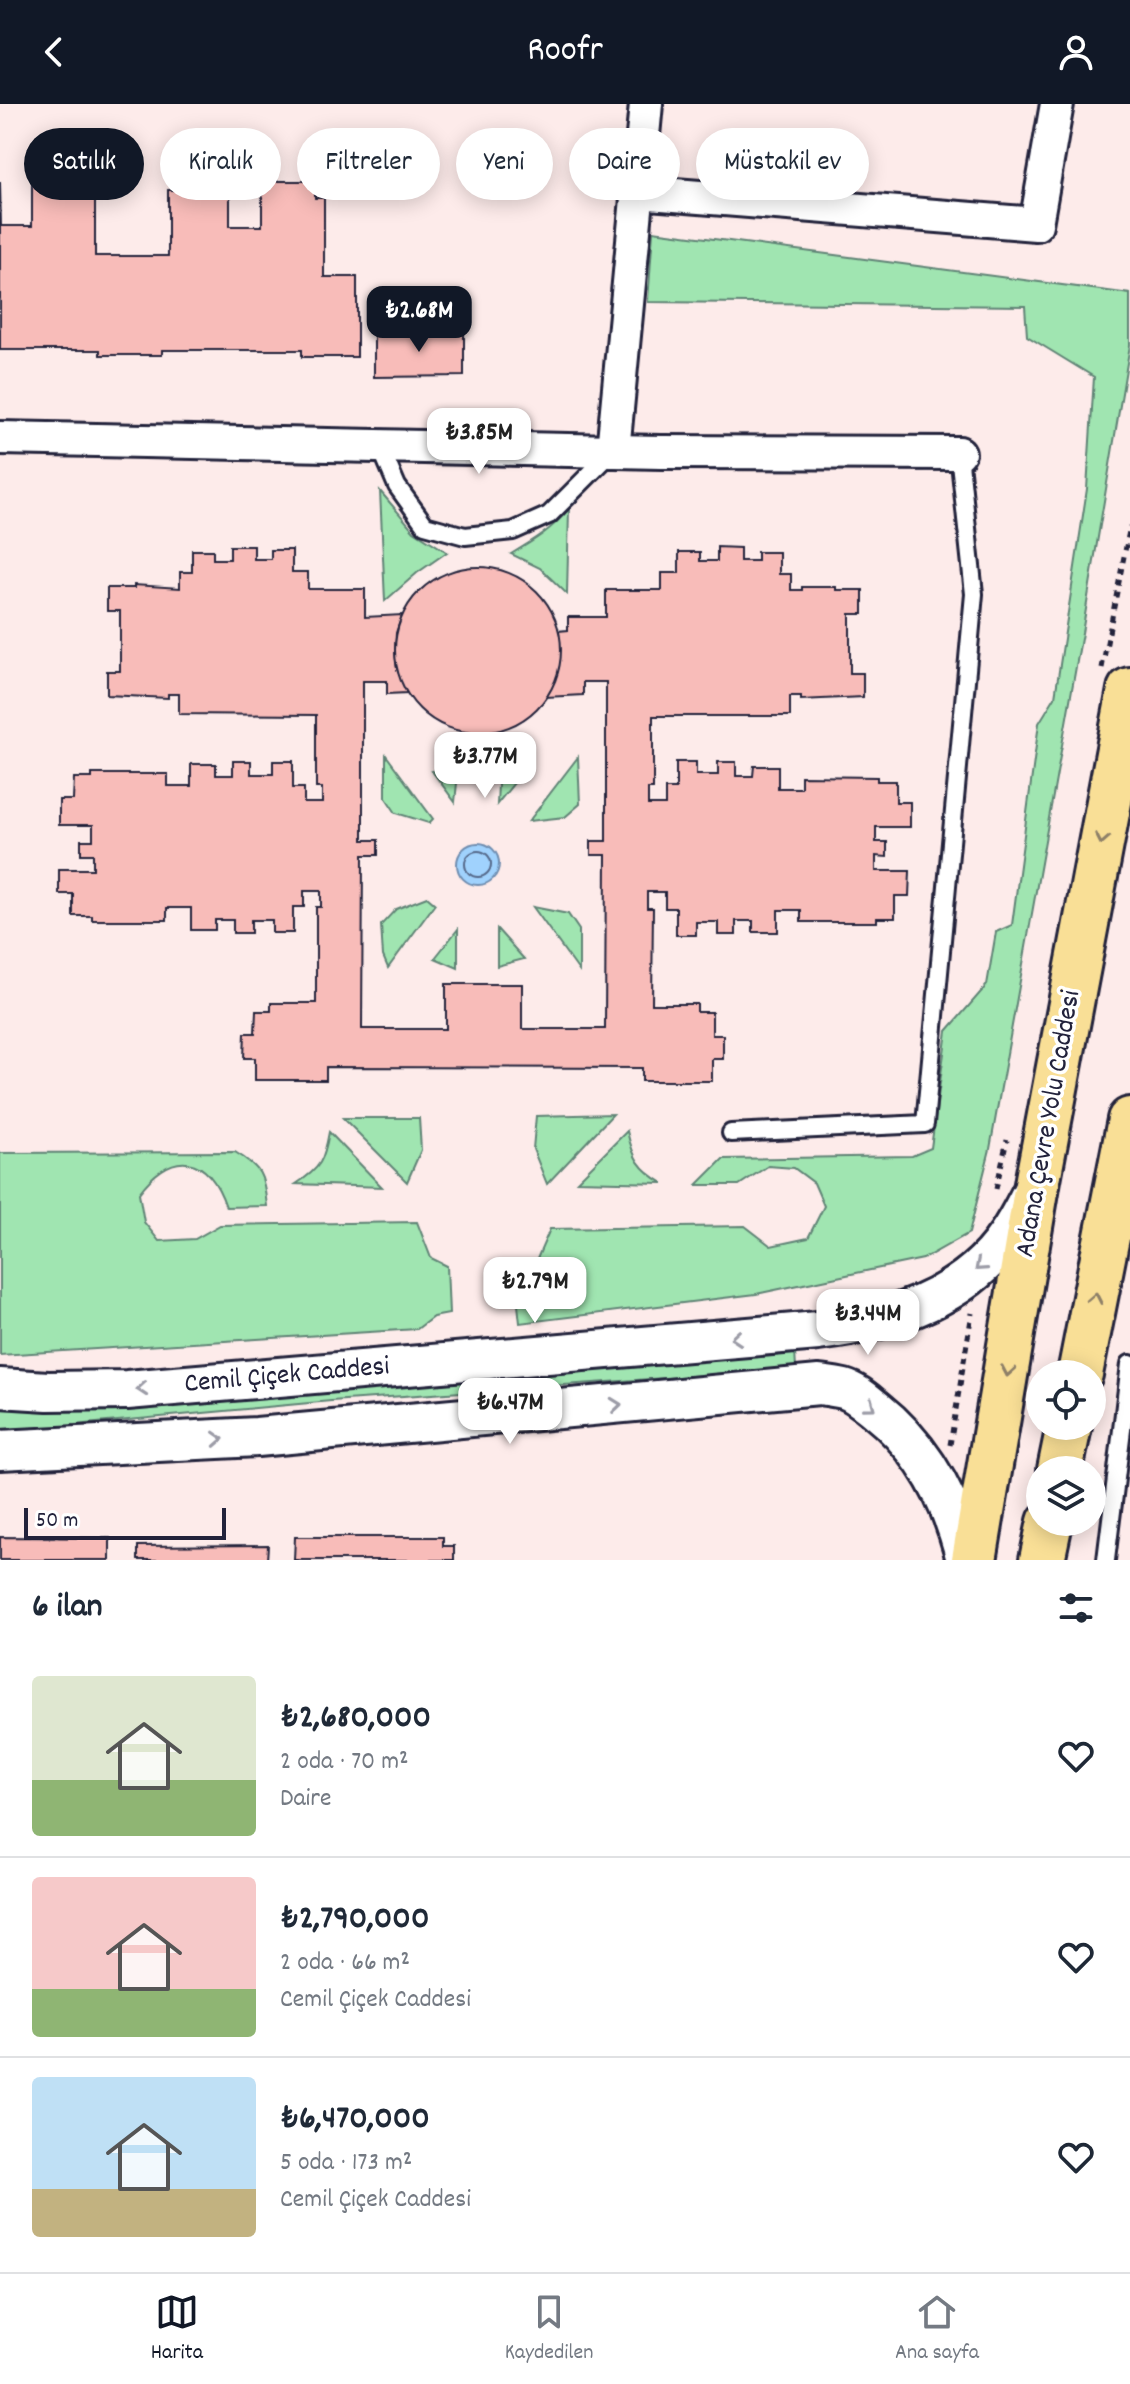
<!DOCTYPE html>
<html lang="tr">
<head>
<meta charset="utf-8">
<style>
	body { margin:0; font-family:Dekko,sans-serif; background:#f6f6f7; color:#1f2937; height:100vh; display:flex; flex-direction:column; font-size:30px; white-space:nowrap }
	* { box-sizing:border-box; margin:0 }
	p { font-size:26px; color:#747a83 }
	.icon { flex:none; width:44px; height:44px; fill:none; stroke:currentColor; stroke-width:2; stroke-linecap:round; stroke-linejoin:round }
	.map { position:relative; height:1456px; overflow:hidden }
	.side { display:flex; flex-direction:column; background:#fff; flex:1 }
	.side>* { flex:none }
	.hud { position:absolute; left:24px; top:24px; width:1082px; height:72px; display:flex; gap:16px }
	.fabs { position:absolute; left:1026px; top:1256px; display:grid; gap:16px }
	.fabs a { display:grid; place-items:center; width:80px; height:80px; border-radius:50%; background:#fff; box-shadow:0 4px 20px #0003; font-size:40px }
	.scale { position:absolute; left:24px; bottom:20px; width:202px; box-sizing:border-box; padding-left:8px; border:4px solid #22223b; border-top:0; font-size:22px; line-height:28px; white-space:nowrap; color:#22223b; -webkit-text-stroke:6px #fff; paint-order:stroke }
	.price { position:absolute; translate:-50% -68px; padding:0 18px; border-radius:16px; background:#fff; color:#222; font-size:26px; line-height:52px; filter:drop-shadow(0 2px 4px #0008) }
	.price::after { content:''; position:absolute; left:50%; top:48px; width:24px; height:18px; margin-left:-12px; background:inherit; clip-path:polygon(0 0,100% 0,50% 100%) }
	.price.current { background:#111827; color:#fff }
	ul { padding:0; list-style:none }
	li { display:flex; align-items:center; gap:24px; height:200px; padding:0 32px }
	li+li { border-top:2px solid #e0e1e3 }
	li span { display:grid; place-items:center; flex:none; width:224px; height:160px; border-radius:8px; color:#555 }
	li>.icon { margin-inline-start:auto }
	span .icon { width:96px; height:96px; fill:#fffc; stroke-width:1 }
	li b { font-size:34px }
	h2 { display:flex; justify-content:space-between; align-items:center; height:96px; padding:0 32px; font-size:34px }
	.tag { padding:0 28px; border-radius:36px; background:#fff; box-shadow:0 4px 20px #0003; font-size:28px; line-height:72px }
	.tag.current { background:#111827; color:#fff }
	header { display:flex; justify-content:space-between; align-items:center; height:104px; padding:0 32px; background:#111827; color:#fff; font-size:36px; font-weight:600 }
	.dock { display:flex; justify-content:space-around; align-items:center; height:112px; border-top:2px solid #e0e1e3; background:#fff; font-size:22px; color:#747a83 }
	.dock a { display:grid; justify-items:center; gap:4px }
	.dock .current { color:#111827 }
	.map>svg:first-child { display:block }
	.green { fill:#a0e5b1; stroke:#618476; stroke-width:2 }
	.water { fill:#a0d2fd; stroke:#6e8caf; stroke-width:2 }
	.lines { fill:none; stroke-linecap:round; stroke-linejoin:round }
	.shore { stroke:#546889; stroke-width:2 }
	.building { fill:#f8bcb9; stroke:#22223b; stroke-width:2 }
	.service-casing { stroke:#22223b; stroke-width:22 }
	.minor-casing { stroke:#22223b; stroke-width:38 }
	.tertiary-casing { stroke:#22223b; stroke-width:44 }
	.trunk-casing { stroke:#22223b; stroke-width:50 }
	.path { stroke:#22223b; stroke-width:5; stroke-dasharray:6 6; stroke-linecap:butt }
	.service { stroke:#fff; stroke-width:16 }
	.minor { stroke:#fff; stroke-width:32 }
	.tertiary { stroke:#fff; stroke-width:38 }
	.trunk { stroke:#f9df96; stroke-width:44 }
	.oneway { stroke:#8e8068 }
	.oneway2 { stroke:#9c9ca7 }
	.labels { text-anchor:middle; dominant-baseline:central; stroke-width:7; stroke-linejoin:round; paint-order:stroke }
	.street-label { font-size:28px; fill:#22223b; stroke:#fff }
</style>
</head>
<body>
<header><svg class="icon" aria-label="back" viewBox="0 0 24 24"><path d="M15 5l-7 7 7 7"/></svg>Roofr<svg class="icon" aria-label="person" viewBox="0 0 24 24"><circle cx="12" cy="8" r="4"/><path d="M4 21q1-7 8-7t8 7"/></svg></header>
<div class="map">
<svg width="1130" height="1456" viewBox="0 0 1130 1456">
	<rect width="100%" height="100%" fill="#fdebea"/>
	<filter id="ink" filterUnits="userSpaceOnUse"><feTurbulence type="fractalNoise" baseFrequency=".0125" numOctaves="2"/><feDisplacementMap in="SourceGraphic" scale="16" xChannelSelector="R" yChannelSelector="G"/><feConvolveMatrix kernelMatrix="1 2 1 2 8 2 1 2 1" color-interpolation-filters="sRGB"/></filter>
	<g filter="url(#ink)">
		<g class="green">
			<polygon points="653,127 1130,190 1130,241 1082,529 990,1045 969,1129 923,1155 756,1190 520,1219 514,1164 537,1155 550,1125 745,1122 771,1142 808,1134 824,1102 814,1079 794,1064 768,1062 739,1081 697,1081 723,1055 912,1052 931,1044 947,927 987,881 996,828 1012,821 1039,619 1055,593 1087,385 1094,273 1027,232 1025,202 648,198"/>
			<polygon points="380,387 414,427 447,448 417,469 385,497"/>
			<path d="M569,405L567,490L540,464L511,450C533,437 553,425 569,405Z"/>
			<polygon points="386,651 433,715 429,719 396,709 386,694"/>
			<polygon points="578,653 580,700 565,713 529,717"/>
			<polygon points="459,660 455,698 432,667"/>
			<polygon points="499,660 523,668 497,700"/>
			<polygon points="427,793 435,800 388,864 383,852 381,821 396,805"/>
			<polygon points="533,803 568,810 579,826 579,867"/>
			<polygon points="458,825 458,864 435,854"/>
			<polygon points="497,825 524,855 497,862"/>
			<polygon points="613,1010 547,1080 533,1045 536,1012"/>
			<polygon points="343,1014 419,1014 421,1046 407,1078"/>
			<path d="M627,1027C633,1054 639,1065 663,1079L577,1077Z"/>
			<path d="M329,1028L382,1083L296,1080C321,1064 324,1056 329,1028Z"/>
			<path d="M235,1048C263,1065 263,1071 267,1102L226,1103C208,1050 173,1044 139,1089L144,1118L159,1137L195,1135L220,1121L417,1118L431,1154L447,1162L449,1210L433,1213L417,1225L0,1251V1049Z"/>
			<polygon points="795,1247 796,1265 331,1297 0,1328 0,1305 72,1303"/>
		</g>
		<circle class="water" cx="478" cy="760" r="21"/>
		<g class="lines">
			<circle class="shore" cx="478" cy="760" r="13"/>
		</g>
		<g class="building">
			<polygon points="32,72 83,72 83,86 95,86 95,152 168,152 168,86 179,86 179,72 230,72 230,122 262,122 262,77 315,77 315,94 324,94 324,173 357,173 357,253 302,253 302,246 162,246 162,251 100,251 100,246 0,246 0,78 1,122 32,122"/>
			<polygon points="464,227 464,272 374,273 374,228"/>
			<polygon points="230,442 254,442 254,455 271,455 271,446 292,446 292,468 308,468 308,485 365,485 365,513 402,511 396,529 395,547 397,565 407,589 387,590 387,577 363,577 363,736 378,736 378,751 363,751 362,925 446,925 446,880 522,880 522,925 605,925 606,751 591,751 591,737 606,737 606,578 583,578 583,591 546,593 559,563 558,527 568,526 568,513 606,513 606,486 662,486 662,469 679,469 679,448 700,448 700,457 717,457 717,443 740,444 740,457 757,457 757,448 779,448 779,470 791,470 791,486 802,486 802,483 836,483 836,486 863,486 863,510 850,510 850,569 863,569 863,593 801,596 801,592 790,592 790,612 653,612 653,685 648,685 648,701 665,701 665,685 676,685 676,658 696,658 696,671 718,671 718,658 736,658 736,672 753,672 754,662 778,662 778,684 801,684 801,672 877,673 877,677 896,677 896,698 910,698 910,723 876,723 876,738 887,738 887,753 876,752 876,767 910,767 909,792 895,792 895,814 877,814 877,818 801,818 801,806 778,806 778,828 753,828 753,817 736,817 736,831 718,831 718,818 696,818 696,831 676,831 676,804 665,804 665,788 647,788 647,804 653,804 652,900 697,900 697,908 712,908 712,931 723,931 723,955 712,955 712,977 642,977 642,964 326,963 326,976 255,976 255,954 244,954 245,929 255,929 256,907 271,907 271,899 316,899 316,803 321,803 321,787 304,787 304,803 293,803 293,829 272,829 272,816 251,816 251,829 233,829 233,816 215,816 215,826 191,826 191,804 167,804 167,816 92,816 92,812 73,812 73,790 59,790 59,765 93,765 93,750 81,750 81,736 93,736 93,721 59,721 59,696 73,696 74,674 92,674 92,670 168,670 168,682 191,682 191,660 216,660 216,671 233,671 233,657 251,657 251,670 273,670 273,657 293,657 293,684 304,684 304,699 322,699 322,684 316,684 316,611 179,610 179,590 168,590 168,594 107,591 107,567 120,567 120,507 107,507 107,484 134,484 134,481 180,484 180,468 192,468 192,446 213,446 213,455 230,455"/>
			<circle cx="478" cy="546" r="83"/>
			<polygon points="0,1433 110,1434 110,1456 0,1456"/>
			<polygon points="295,1433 443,1433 443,1442 454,1442 454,1456 294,1456"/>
			<polygon points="268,1441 267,1456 138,1456 138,1442"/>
		</g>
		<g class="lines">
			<defs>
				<g id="service">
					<polyline points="380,342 397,382 425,421 465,432 513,427 549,411 613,347"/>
					<polyline points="731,1029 925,1020 974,490 959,349"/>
					<polyline points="1106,1456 1130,1260"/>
				</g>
				<g id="minor">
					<polyline points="637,88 1036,120 1057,0"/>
					<polyline points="0,334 661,348 959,349"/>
					<polyline points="613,347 646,0"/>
				</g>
				<g id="tertiary">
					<path d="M0,1284L48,1287L127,1286L818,1227C889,1218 965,1195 1007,1132C1017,1118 1024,1103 1032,1088"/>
					<path d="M0,1346L257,1333L819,1281C827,1282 836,1283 844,1285C855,1288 866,1298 875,1305C923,1343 952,1397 966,1456"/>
				</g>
				<g id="trunk">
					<polyline points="1080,1270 1130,1016"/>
					<polyline points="1060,1366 1069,1322"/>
					<polyline points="974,1456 1038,1075 1130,586"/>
					<polyline points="1042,1456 1050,1418"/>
				</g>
			</defs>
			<use href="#service" class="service-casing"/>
			<use href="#minor" class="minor-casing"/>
			<use href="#tertiary" class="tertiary-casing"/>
			<use href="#trunk" class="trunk-casing"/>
			<g class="path">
				<polyline points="1102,564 1130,422"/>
				<polyline points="996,1085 1007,1036"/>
				<polyline points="950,1341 972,1209"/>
			</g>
			<use href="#service" class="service"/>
			<use href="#minor" class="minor"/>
			<use href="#tertiary" class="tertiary"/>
			<use href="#trunk" class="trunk"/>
		</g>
		<defs><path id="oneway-chevron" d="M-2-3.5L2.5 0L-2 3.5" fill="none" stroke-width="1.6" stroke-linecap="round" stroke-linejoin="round" transform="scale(2)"/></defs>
		<g class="oneway">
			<use href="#oneway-chevron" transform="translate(1102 735) rotate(101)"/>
			<use href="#oneway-chevron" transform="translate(1095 1194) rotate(-79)"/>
			<use href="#oneway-chevron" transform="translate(1008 1267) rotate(100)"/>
		</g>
		<g class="oneway2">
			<use href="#oneway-chevron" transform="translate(980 1162) rotate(139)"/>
			<use href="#oneway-chevron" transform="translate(736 1234) rotate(175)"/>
			<use href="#oneway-chevron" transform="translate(142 1285) rotate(175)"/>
			<use href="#oneway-chevron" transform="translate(616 1301) rotate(-6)"/>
			<use href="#oneway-chevron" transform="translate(870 1302) rotate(37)"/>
			<use href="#oneway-chevron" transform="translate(218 1335) rotate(-3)"/>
		</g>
	</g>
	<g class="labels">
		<g class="street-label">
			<text transform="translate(1050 1020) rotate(-80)">Adana Çevre Yolu Caddesi</text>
			<text transform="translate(287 1273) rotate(-5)">Cemil Çiçek Caddesi</text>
		</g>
	</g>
</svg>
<div class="fabs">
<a><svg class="icon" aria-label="locate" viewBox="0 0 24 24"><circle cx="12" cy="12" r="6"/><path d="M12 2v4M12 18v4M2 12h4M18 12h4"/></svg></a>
<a><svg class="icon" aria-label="layers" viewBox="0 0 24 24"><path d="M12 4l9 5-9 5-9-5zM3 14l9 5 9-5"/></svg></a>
</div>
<div class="scale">50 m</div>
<b class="price current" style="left:419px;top:250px">₺2.68M</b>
<b class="price" style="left:479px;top:372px">₺3.85M</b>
<b class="price" style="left:485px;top:696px">₺3.77M</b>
<b class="price" style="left:535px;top:1221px">₺2.79M</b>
<b class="price" style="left:868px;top:1253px">₺3.44M</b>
<b class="price" style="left:510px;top:1342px">₺6.47M</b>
<div class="hud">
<a class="tag current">Satılık</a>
<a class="tag">Kiralık</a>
<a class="tag">Filtreler</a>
<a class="tag">Yeni</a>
<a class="tag">Daire</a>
<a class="tag">Müstakil ev</a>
</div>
</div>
<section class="side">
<h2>6 ilan<svg class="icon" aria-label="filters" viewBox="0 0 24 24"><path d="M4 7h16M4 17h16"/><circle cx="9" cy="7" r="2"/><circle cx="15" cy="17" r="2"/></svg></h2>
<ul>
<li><span style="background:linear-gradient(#dfe7d0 65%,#8fb573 0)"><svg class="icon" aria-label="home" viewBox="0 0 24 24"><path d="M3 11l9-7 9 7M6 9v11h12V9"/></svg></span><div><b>₺2,680,000</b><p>2 oda · 70 m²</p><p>Daire</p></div><svg class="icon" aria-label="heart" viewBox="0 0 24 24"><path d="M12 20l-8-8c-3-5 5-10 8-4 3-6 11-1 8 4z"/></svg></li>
<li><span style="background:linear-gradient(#f6c9c9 70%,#8fb573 0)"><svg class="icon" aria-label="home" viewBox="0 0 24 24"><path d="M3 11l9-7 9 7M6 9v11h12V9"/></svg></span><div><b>₺2,790,000</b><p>2 oda · 66 m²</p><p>Cemil Çiçek Caddesi</p></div><svg class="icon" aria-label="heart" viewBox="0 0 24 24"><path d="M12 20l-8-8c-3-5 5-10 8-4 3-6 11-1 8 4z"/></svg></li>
<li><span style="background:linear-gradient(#bfe0f5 70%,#c2b280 0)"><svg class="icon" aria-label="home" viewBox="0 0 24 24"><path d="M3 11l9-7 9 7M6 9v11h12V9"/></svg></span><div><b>₺6,470,000</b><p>5 oda · 173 m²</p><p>Cemil Çiçek Caddesi</p></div><svg class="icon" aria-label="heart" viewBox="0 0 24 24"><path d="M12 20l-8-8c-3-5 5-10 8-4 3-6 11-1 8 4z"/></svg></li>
</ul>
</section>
<nav class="dock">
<a class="current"><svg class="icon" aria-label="map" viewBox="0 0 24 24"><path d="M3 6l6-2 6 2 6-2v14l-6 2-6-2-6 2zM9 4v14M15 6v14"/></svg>Harita</a>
<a><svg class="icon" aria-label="saved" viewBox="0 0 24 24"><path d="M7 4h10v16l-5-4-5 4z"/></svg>Kaydedilen</a>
<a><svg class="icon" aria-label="home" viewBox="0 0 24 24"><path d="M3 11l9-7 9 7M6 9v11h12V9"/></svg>Ana sayfa</a>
</nav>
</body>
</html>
